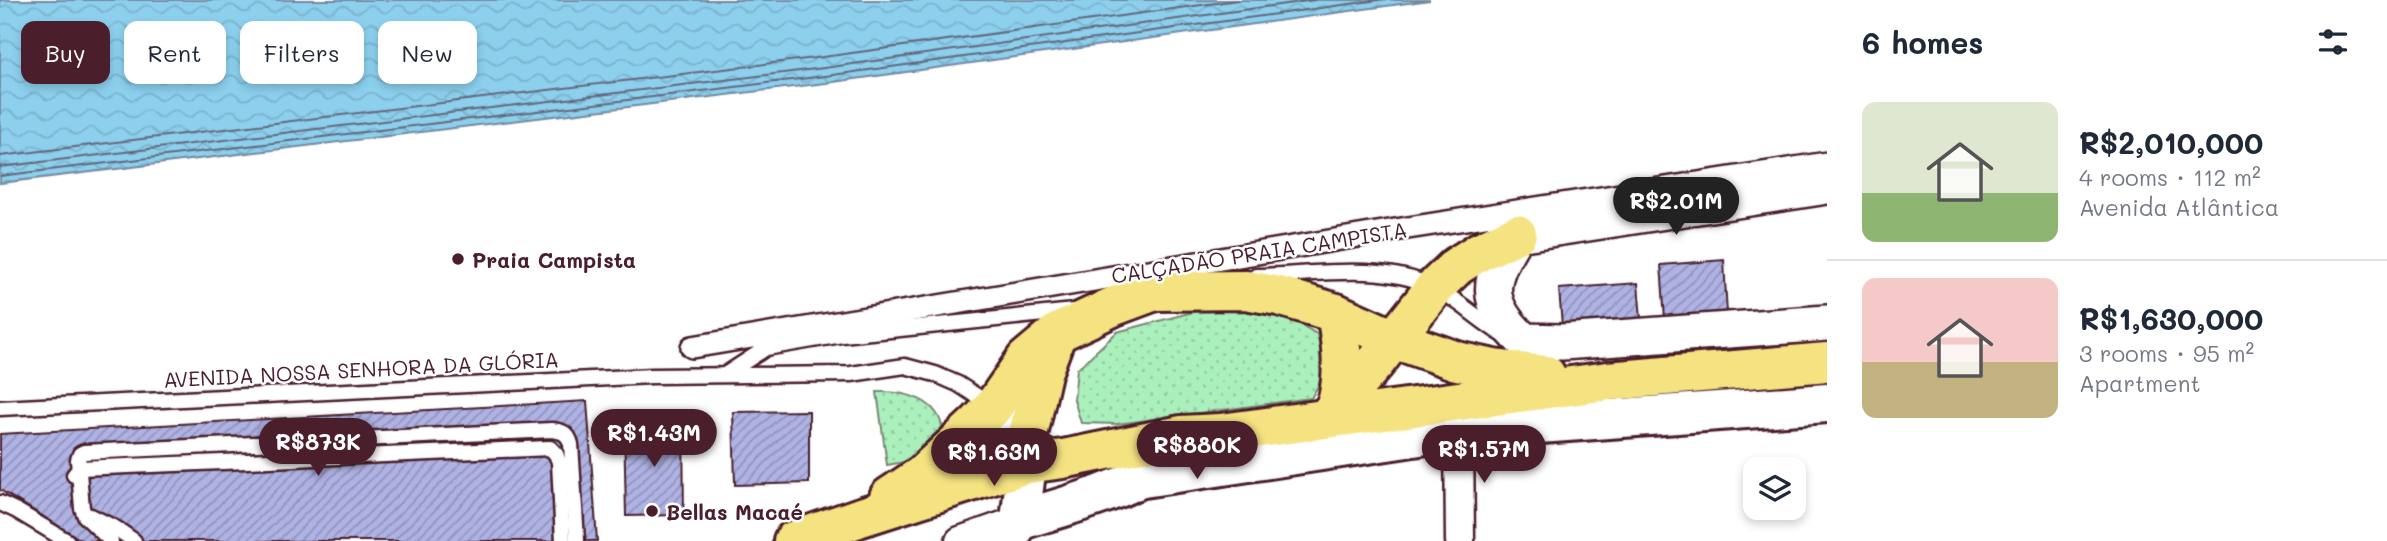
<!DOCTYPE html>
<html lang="en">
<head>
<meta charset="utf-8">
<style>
	body { margin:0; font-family:Mali,sans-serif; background:#f6f6f7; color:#1f2937; height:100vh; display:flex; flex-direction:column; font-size:26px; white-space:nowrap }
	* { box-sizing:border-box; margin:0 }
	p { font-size:23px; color:#747a83 }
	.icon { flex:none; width:38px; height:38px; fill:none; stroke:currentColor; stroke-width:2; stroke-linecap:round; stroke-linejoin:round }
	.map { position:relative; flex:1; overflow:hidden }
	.side { display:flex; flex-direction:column; background:#fff; width:560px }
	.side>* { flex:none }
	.guide { position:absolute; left:21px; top:21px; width:665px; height:63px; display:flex; gap:14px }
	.fabs { position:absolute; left:1743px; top:457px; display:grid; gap:14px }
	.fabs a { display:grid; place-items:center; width:63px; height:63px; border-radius:14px; background:#fff; box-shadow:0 4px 10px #0003; font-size:35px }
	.price { position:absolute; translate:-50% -60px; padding:0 16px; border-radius:24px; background:#4a1f2b; color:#fff; font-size:23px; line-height:46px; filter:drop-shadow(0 2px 4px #0008) }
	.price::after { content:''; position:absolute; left:50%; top:42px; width:21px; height:16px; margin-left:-10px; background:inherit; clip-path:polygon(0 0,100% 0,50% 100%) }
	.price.active { background:#222; color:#fff }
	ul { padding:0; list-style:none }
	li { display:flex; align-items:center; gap:21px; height:175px; padding:0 35px }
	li+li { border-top:2px solid #e0e1e3 }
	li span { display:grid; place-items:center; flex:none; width:196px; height:140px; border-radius:14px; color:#555 }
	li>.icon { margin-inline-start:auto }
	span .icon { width:84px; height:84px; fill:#fffc; stroke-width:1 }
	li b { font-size:30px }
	h2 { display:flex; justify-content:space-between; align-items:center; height:84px; padding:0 35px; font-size:30px }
	.pill { padding:0 24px; border-radius:14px; background:#fff; box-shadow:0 4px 10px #0003; font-size:24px; line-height:63px }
	.pill.active { background:#4a1f2b; color:#fff }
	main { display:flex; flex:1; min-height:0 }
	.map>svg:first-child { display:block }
	.green { fill:url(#green-dots); stroke:#7a8874; stroke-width:2 }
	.water { fill:url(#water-waves); stroke:#7289a0; stroke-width:2 }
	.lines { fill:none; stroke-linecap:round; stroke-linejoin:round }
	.shore { stroke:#646679; stroke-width:2 }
	.building { fill:url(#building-hatch); stroke:#4a1f2b; stroke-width:2 }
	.service-casing { stroke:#4a1f2b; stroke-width:19 }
	.pedestrian-casing { stroke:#4a1f2b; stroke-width:26 }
	.minor-casing { stroke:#4a1f2b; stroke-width:33 }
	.tertiary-casing { stroke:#4a1f2b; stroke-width:40 }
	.secondary-casing { stroke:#4a1f2b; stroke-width:44 }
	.trunk-casing { stroke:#4a1f2b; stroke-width:44 }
	.service { stroke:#fff; stroke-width:14 }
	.pedestrian { stroke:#fff; stroke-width:21 }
	.minor { stroke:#fff; stroke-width:28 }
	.tertiary { stroke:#fff; stroke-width:35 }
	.secondary { stroke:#fff; stroke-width:38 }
	.trunk { stroke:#f5e382; stroke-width:38 }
	.poi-dot { fill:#4a1f2b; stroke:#fff; stroke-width:2.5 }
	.labels { text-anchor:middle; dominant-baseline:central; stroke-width:5; stroke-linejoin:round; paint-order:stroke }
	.street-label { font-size:21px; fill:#4a1f2b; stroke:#fff }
	.poi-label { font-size:21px; font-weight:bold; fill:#4a1f2b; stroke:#fff; text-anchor:start }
</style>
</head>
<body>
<main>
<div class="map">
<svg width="1827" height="541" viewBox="0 0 1827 541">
	<defs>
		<pattern id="green-dots" width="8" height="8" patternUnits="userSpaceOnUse" patternTransform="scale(1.75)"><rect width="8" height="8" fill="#aaf0bd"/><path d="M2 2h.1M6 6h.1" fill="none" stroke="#94cda3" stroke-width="1.8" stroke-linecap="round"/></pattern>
		<pattern id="water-waves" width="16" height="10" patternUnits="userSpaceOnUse" patternTransform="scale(1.75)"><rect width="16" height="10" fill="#8cd0ee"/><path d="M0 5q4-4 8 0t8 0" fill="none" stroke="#7ab2cc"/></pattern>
		<pattern id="building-hatch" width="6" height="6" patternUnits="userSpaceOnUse" patternTransform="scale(1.75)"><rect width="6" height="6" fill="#afb3e4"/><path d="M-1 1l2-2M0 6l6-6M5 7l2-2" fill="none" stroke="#9091b9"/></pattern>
	</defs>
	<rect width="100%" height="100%" fill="#fff"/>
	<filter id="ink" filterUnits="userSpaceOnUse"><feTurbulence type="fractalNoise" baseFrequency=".0143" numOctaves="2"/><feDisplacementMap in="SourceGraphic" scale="14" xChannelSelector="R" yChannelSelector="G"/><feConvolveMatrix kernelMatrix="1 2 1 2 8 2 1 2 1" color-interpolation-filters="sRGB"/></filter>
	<g filter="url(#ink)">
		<g class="green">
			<polygon points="1269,307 1317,334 1326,372 1311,398 1117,424 1081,423 1074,400 1077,369 1117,332 1193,312"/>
			<path d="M877,392C905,391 939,399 943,431L909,461L887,465Z"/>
		</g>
		<polygon class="water" points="0,0 1430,0 826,83 0,183"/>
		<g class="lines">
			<g class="shore">
				<polyline points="0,156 823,57 1238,0"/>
				<polyline points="0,167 824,68 1315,0"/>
				<polyline points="0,176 825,76 1379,0"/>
			</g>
		</g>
		<g class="building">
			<polygon points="1724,260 1727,315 1665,320 1661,265"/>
			<polygon points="1638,283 1642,331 1563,338 1559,289"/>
			<polygon points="587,401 597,541 83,541 0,490 0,434"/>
			<polygon points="809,411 809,483 735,485 733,412"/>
			<polygon points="683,422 684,515 626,516 624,423"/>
		</g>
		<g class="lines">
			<defs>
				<g id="service">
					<path d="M1256,276C1312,275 1380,262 1431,286C1457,298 1478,320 1502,334"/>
					<polyline points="726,374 766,348 842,335 1074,311"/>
					<polyline points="0,408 652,376 851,374 905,366 935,374 958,384 992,406"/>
					<polyline points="74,475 80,468 550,448 556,454 559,462 563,541"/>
					<polyline points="0,503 17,511 67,541"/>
					<polyline points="91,516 117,529 134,541"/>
					<path d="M111,541L85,516L82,508L78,460L80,454L84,452L552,430C562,431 568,433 571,444L577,541"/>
				</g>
				<polyline id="pedestrian" points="692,347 1395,230 1827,163"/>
				<g id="minor">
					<polyline points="1459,430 1460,541"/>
					<polyline points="960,541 1020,520"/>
				</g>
				<path id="tertiary" d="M1827,186L1517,234C1487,279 1482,302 1524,341L1562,342L1827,323"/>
				<g id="secondary">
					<polyline points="993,407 1026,444 1027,464 1020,520 1008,539"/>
					<polyline points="1143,478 1459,430 1827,403"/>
					<path d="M1020,520C1070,505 1119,492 1165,465"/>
				</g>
				<g id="trunk">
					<path d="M1336,407C1345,376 1342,345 1336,313"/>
					<polyline points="1326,418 1376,362 1435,287 1457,266 1479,252 1517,234"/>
					<polyline points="1026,444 1042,373 1055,338"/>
					<polyline points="889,497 922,475 977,424 993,407 1026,359 1057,333 1112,307 1155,291 1246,290 1279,296 1336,313 1394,339 1457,361 1494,369 1546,375"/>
					<polyline points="793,541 858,518 1027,464 1063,459 1181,435 1221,433 1608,381 1827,362"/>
				</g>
			</defs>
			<use href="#service" class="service-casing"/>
			<use href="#pedestrian" class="pedestrian-casing"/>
			<use href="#minor" class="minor-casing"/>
			<use href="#tertiary" class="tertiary-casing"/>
			<use href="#secondary" class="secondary-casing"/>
			<use href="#trunk" class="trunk-casing"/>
			<use href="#service" class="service"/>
			<use href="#pedestrian" class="pedestrian"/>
			<use href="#minor" class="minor"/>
			<use href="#tertiary" class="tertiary"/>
			<use href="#secondary" class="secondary"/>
			<use href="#trunk" class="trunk"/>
		</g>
	</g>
	<g class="poi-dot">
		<circle cx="458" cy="259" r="7"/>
		<circle cx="652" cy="511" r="7"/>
	</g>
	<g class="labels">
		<g class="street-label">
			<text transform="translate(1259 252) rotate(-9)">CALÇADÃO PRAIA CAMPISTA</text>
			<text transform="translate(361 369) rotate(-3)">AVENIDA NOSSA SENHORA DA GLÓRIA</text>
		</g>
		<g class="poi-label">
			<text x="472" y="259">Praia Campista</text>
			<text x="666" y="511">Bellas Macaé</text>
		</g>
	</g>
</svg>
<div class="fabs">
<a><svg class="icon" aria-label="layers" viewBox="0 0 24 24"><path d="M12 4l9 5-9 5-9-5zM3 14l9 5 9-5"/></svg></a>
</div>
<b class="price active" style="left:1676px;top:237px">R$2.01M</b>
<b class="price" style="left:654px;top:469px">R$1.43M</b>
<b class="price" style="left:318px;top:478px">R$873K</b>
<b class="price" style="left:1197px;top:481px">R$880K</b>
<b class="price" style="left:1484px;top:485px">R$1.57M</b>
<b class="price" style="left:994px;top:488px">R$1.63M</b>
<div class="guide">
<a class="pill active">Buy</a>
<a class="pill">Rent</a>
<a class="pill">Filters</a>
<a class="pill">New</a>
</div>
</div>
<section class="side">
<h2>6 homes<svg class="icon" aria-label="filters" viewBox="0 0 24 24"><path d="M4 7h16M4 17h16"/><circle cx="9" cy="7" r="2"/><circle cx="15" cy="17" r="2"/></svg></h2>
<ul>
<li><span style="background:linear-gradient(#dfe7d0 65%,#8fb573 0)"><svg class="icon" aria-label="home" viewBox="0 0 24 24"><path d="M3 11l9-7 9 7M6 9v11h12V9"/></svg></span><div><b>R$2,010,000</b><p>4 rooms · 112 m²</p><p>Avenida Atlântica</p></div></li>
<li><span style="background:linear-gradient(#f6c9c9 60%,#c2b280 0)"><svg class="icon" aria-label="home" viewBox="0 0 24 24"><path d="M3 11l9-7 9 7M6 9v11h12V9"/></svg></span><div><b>R$1,630,000</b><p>3 rooms · 95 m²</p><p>Apartment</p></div></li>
</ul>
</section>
</main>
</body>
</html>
